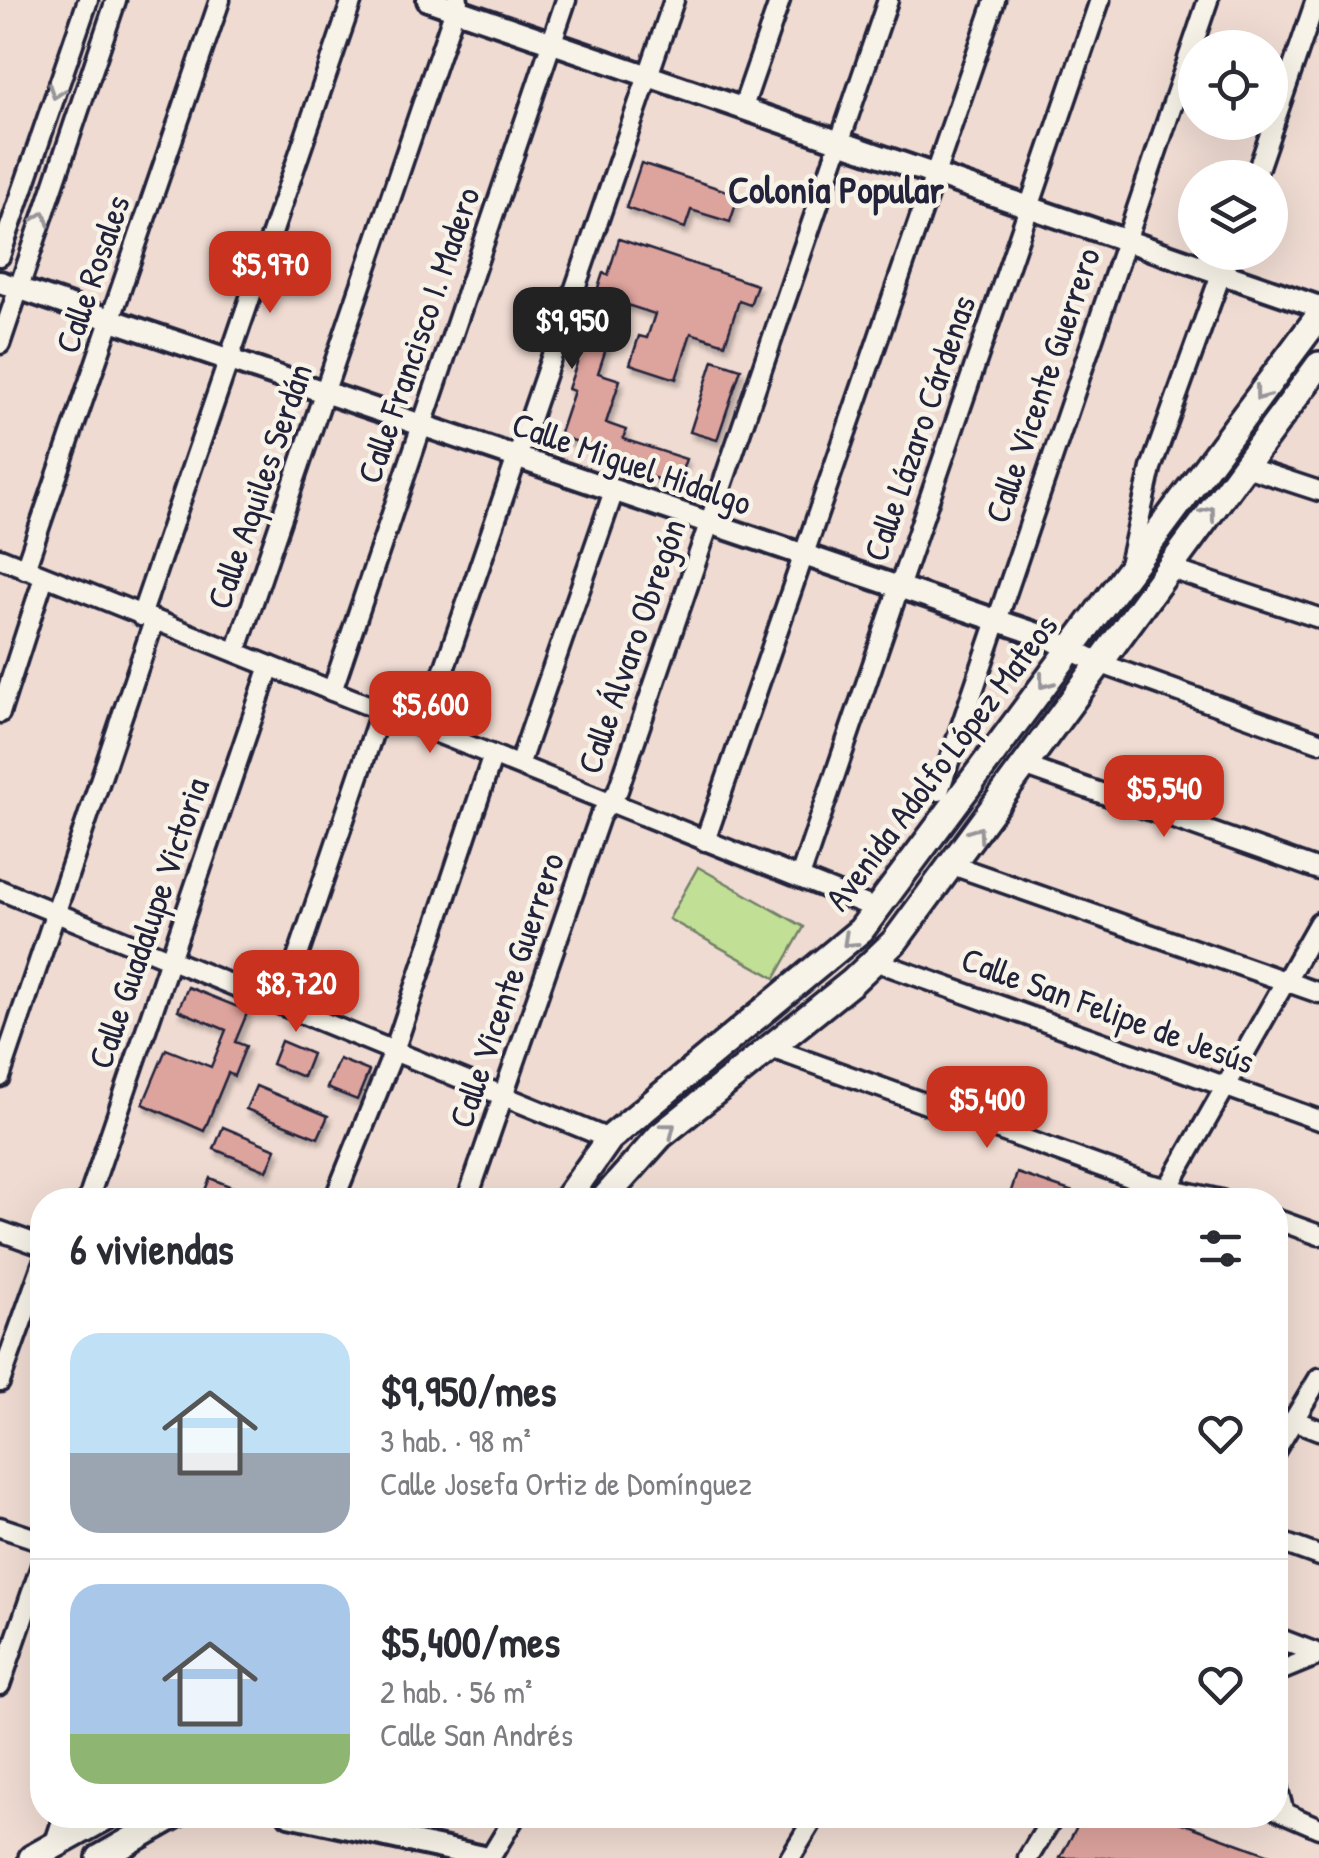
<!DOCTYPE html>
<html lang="es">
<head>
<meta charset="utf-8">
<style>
	body { margin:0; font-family:"Patrick Hand",sans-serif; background:#f7f7f7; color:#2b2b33; height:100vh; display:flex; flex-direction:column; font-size:38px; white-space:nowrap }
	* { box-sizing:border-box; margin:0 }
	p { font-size:32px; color:#7c7c81 }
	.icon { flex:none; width:55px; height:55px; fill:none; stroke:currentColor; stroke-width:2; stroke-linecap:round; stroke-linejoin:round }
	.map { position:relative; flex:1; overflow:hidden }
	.sheet { position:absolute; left:30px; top:1188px; width:1258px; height:640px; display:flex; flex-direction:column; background:#fff; border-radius:40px; box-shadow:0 10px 40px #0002 }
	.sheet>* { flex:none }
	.buttons { position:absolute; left:1178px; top:30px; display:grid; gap:20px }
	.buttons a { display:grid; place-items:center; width:110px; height:110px; border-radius:50%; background:#fff; box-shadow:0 10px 40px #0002; font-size:50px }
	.price { position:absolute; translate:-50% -85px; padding:0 22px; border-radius:20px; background:#c8321e; color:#fff; font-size:32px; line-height:65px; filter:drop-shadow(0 2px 5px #0008) }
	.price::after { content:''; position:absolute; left:50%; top:60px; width:30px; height:22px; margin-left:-15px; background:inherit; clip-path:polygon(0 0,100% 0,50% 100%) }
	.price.on { background:#222; color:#fff }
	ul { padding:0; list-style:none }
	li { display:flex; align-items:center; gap:30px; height:250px; padding:0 40px }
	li+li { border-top:2px solid #e1e1e2 }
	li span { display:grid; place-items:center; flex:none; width:280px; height:200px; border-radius:30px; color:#555 }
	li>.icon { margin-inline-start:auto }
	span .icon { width:120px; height:120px; fill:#fffc; stroke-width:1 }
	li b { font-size:42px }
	h2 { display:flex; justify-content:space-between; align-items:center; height:120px; padding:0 40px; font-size:42px }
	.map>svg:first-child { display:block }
	.green { fill:#c2df96; stroke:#728068; stroke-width:2.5 }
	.building { fill:#dda39d; stroke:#22223b; stroke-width:2.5; filter:url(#shadow) }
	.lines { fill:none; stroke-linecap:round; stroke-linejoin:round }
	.minor-casing { stroke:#22223b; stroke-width:25 }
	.tertiary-casing { stroke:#22223b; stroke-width:28 }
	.primary-casing { stroke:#22223b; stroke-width:32 }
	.minor { stroke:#f7f3e8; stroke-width:18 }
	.tertiary { stroke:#f7f3e8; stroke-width:20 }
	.primary { stroke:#f7f3e8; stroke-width:25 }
	.oneway { stroke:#97959a }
	.labels { text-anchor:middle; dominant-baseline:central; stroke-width:9; stroke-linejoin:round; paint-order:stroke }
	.street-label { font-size:35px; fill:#22223b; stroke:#f7f3e8 }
	.neighbourhood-label { font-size:38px; font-weight:bold; fill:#22223b; stroke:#f7f3e8 }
</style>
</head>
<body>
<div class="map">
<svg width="1319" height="1858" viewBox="0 0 1319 1858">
	<defs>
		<filter id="shadow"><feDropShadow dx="3" dy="5.5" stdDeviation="2.5" flood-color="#0004"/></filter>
	</defs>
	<rect width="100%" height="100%" fill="#efdbd2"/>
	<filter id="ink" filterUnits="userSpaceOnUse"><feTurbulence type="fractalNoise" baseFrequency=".01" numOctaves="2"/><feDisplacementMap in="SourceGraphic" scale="20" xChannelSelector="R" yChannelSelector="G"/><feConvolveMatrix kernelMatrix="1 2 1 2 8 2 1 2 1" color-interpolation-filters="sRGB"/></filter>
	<g filter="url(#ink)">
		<polygon class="green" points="698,867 804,927 775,978 669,919"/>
		<g class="building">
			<polygon points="641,163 739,195 730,222 691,210 685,228 626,208"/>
			<polygon points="619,239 757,285 750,305 739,301 725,344 691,333 676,379 630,364 639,336 647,338 655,314 621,303 598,373 620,380 606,423 626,430 623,439 686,459 677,485 631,471 634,460 559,436 574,391 568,389 578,360 574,358 603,273 608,275"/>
			<polygon points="713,360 741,369 717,440 690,432"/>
			<polygon points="188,987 248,1011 235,1042 246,1046 234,1076 228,1073 204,1131 143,1104 166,1049 211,1067 226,1030 178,1010"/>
			<polygon points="281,1041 312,1054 303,1077 272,1064"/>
			<polygon points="339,1059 369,1071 357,1100 327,1088"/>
			<polygon points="256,1086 328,1116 318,1138 246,1109"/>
			<polygon points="223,1127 276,1149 267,1171 214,1149"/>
			<polygon points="1017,1173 1091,1198 1091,1200 1008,1200"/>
			<polygon points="210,1178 263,1200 201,1200"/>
			<polygon points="1083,1815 1160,1815 1278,1858 1060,1858"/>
		</g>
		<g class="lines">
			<defs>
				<g id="minor">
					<polyline points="743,107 780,0"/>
					<polyline points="1255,178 1316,0"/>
					<polyline points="0,256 88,0"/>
					<polyline points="0,344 116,0"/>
					<polyline points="1243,466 1319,491"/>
					<polyline points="0,558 877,909"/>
					<polyline points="1168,568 1319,618"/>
					<polyline points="25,569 220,0"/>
					<polyline points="1128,569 1151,468 1229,252"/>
					<polyline points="141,616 352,0"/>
					<polyline points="236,652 458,0"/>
					<polyline points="1099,663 1319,742"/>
					<polyline points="332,691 566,0"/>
					<polyline points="0,713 44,577"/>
					<polyline points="424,728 674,0"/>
					<polyline points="519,765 614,491"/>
					<polyline points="1024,766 1319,870"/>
					<polyline points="939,791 1208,0"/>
					<polyline points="705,841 995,0"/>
					<polyline points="955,866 1319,993"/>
					<polyline points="800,877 1100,0"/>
					<polyline points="0,890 609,1139"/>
					<polyline points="875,961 1319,1120"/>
					<polyline points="282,1003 381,710"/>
					<polyline points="771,1048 1149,1184 1221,1200"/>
					<polyline points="0,1077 154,621"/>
					<polyline points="1168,1188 1319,922"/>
					<polyline points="88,1200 270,666"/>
					<polyline points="334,1200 394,1051 493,755"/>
					<polyline points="467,1200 600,816 618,790 888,0"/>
					<polyline points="1275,1219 1319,1235"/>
					<polyline points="0,1231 42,1246"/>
					<polyline points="0,1382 42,1265"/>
					<polyline points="1293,1420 1319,1430"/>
					<polyline points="1275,1451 1319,1378"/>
					<polyline points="0,1527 42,1541"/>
					<polyline points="1275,1540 1319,1556"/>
					<polyline points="1275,1637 1319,1654"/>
					<polyline points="1275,1673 1319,1655"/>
					<polyline points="0,1685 42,1563"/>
					<polyline points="1275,1779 1284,1813"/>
					<polyline points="1275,1809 1319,1828"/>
					<polyline points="54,1845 64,1815"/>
					<polyline points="490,1858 516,1815"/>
					<polyline points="790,1858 816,1815"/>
					<polyline points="1028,1858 1054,1815"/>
				</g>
				<g id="tertiary">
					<polyline points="428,0 1319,307"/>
					<polyline points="0,282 1049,638 1099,663"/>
					<polyline points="289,1815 488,1858"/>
				</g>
				<g id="primary">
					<polyline points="566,1200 609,1139 861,930 1319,316"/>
					<polyline points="603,1200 660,1136 852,982 895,941 1319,365"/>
					<polyline points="32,1858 109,1815"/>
					<polyline points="100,1858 175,1815"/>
				</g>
			</defs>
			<use href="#minor" class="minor-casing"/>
			<use href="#tertiary" class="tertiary-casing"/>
			<use href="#primary" class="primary-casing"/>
			<use href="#minor" class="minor"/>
			<use href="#tertiary" class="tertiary"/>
			<use href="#primary" class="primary"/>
		</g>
		<defs><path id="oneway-chevron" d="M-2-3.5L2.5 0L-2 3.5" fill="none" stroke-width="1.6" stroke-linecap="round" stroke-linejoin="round" transform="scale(2.5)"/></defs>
		<g class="oneway">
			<use href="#oneway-chevron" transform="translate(56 92) rotate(109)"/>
			<use href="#oneway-chevron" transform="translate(42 218) rotate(-71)"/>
			<use href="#oneway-chevron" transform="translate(1261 394) rotate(127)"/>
			<use href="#oneway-chevron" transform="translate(1209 513) rotate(-53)"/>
			<use href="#oneway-chevron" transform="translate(1045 682) rotate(127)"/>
			<use href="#oneway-chevron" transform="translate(977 833) rotate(-55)"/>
			<use href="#oneway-chevron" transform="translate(849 941) rotate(137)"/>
			<use href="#oneway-chevron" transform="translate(669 1129) rotate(-38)"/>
		</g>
	</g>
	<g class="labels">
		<g class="street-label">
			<text transform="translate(92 274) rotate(-71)">Calle Rosales</text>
			<text transform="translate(418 335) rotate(-71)">Calle Francisco I. Madero</text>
			<text transform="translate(1042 385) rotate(-71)">Calle Vicente Guerrero</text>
			<text transform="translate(919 428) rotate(-71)">Calle Lázaro Cárdenas</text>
			<text transform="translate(632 463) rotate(19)">Calle Miguel Hidalgo</text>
			<text transform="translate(259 486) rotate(-71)">Calle Aquiles Serdán</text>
			<text transform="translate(631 646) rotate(-71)">Calle Álvaro Obregón</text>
			<text transform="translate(941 762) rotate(-53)">Avenida Adolfo López Mateos</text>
			<text transform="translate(148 923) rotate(-71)">Calle Guadalupe Victoria</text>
			<text transform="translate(506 990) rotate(-71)">Calle Vicente Guerrero</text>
			<text transform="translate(1108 1010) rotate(20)">Calle San Felipe de Jesús</text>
		</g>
		<g class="neighbourhood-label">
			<text x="836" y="189">Colonia Popular</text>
		</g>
	</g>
</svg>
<div class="buttons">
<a><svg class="icon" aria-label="locate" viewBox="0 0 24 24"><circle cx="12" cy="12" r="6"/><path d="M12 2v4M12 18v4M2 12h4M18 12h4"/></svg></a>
<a><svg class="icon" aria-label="layers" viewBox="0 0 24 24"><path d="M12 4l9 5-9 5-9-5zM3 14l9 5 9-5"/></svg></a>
</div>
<b class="price" style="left:270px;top:316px">$5,970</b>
<b class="price on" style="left:572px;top:372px">$9,950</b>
<b class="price" style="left:430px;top:756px">$5,600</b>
<b class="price" style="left:1164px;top:840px">$5,540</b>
<b class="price" style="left:296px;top:1035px">$8,720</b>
<b class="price" style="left:987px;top:1151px">$5,400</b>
<section class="sheet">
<h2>6 viviendas<svg class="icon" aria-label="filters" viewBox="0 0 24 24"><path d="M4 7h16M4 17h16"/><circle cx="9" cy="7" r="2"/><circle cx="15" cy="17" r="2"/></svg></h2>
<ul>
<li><span style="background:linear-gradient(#bfe0f5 60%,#9aa5b1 0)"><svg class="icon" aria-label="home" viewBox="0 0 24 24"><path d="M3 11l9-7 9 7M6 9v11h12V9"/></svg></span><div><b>$9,950/mes</b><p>3 hab. · 98 m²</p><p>Calle Josefa Ortiz de Domínguez</p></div><svg class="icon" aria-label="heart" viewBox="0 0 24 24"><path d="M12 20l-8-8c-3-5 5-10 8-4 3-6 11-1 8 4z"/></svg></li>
<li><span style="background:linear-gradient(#a9c7e8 75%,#8fb573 0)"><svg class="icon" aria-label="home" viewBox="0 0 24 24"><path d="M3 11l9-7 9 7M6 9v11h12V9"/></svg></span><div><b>$5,400/mes</b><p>2 hab. · 56 m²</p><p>Calle San Andrés</p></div><svg class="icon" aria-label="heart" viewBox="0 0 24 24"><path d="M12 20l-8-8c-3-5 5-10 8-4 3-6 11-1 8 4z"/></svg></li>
</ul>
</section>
</div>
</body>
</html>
